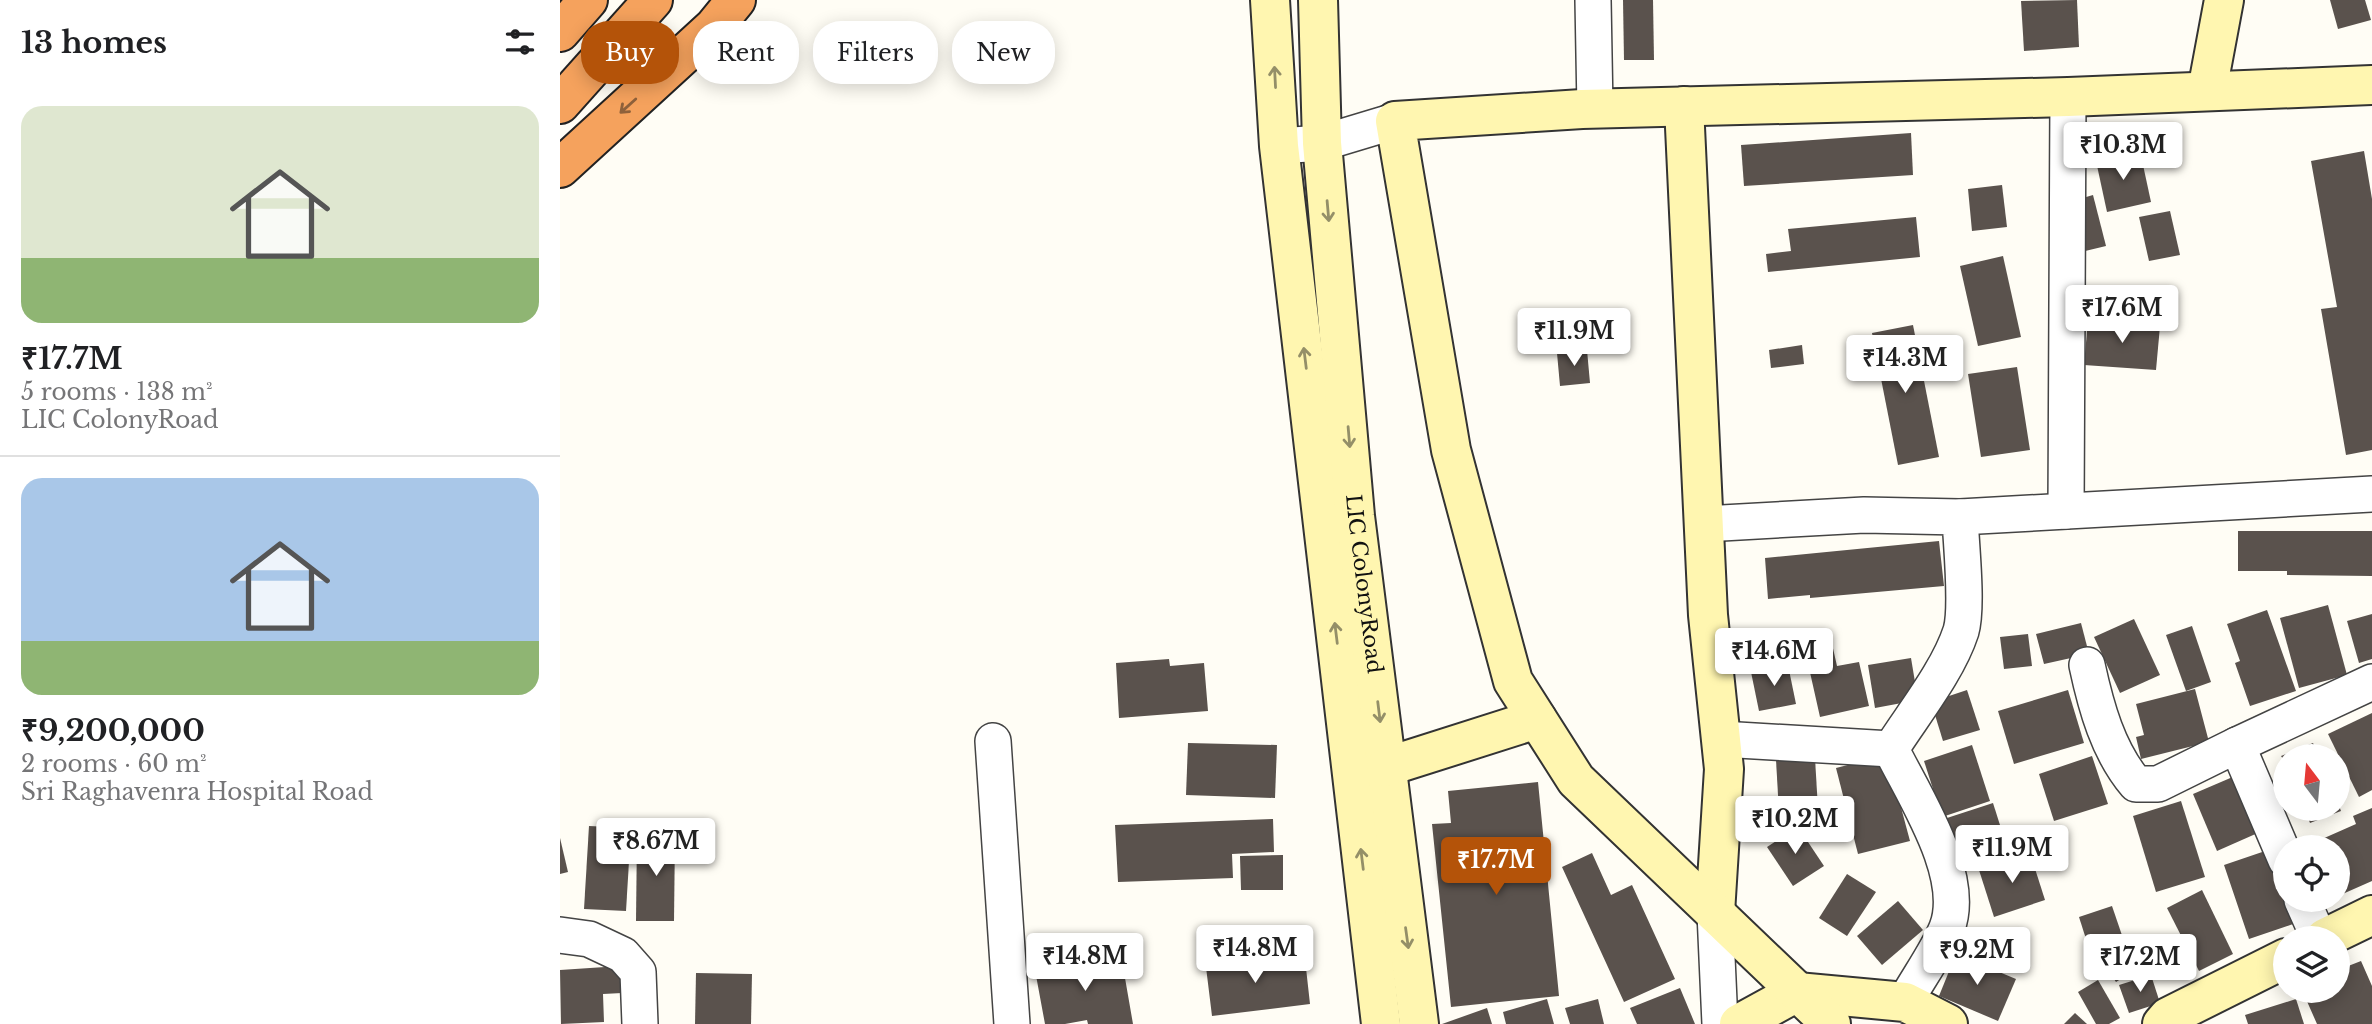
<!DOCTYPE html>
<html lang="en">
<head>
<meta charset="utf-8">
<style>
	body { margin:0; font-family:"Libre Baskerville",serif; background:#f2f2f2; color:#202124; height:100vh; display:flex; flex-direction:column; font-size:26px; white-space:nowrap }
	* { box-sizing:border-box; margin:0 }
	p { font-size:23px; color:#757577 }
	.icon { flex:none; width:38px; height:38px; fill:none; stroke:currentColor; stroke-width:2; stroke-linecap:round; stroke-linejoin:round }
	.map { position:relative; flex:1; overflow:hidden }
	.sheet { display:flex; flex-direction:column; background:#fff; width:560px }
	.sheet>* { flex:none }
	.guide { position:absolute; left:21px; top:21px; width:665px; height:63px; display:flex; gap:14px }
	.needle { width:46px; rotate:344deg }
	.tools { position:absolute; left:1713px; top:744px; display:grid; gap:14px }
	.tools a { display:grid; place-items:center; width:77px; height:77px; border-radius:50%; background:#fff; box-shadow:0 4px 18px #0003; font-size:35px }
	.price { position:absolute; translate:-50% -60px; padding:0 16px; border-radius:7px; background:#fff; color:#222; font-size:23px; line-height:46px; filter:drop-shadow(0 2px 4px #0008) }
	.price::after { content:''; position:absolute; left:50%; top:42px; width:21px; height:16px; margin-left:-10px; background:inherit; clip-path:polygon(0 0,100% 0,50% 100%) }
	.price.current { background:#b45309; color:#fff }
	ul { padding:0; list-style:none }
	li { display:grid; align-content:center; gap:14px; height:371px; padding:0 21px }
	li+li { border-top:2px solid #e0e0e0 }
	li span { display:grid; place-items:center; height:217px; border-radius:21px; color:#555 }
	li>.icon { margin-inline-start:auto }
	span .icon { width:126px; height:126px; fill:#fffc; stroke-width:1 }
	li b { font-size:30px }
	h2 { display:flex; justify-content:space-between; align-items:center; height:84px; padding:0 21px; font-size:30px }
	.chip { padding:0 24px; border-radius:28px; background:#fff; box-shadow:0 4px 18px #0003; font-size:24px; line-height:63px }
	.chip.current { background:#b45309; color:#fff }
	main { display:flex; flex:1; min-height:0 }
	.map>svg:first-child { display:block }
	.building { fill:#5a524d }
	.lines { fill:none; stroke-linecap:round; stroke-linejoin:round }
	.street-casing { stroke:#444; stroke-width:38 }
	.secondary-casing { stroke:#333; stroke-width:42 }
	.highway-casing { stroke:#222; stroke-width:42 }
	.street { stroke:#fff; stroke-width:35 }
	.secondary { stroke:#fff6b0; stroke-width:38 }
	.highway { stroke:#f5a25d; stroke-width:38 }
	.oneway { stroke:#948f68 }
	.oneway2 { stroke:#8e613b }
	.labels { text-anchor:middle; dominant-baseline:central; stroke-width:7; stroke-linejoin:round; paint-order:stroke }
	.street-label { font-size:21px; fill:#111; stroke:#fff }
</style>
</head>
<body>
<main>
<section class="sheet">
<h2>13 homes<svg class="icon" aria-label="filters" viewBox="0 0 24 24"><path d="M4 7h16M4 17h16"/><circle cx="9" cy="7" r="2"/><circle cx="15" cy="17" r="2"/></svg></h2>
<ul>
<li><span style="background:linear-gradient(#dfe7d0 70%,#8fb573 0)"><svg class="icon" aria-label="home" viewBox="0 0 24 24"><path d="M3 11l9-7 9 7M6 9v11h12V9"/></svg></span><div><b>₹17.7M</b><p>5 rooms · 138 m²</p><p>LIC ColonyRoad</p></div></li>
<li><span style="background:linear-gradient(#a9c7e8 75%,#8fb573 0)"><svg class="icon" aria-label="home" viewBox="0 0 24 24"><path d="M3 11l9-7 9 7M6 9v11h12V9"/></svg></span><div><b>₹9,200,000</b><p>2 rooms · 60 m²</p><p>Sri Raghavenra Hospital Road</p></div></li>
</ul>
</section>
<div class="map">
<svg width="1812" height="1024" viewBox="0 0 1812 1024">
	<rect width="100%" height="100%" fill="#fffdf5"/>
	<g class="building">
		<polygon points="1063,0 1093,0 1094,60 1064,60"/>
		<polygon points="1517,0 1519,47 1464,51 1461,1"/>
		<polygon points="1770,0 1805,0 1811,20 1778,29"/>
		<polygon points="1351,133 1353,175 1184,186 1181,145"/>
		<polygon points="1580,151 1591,202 1547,212 1536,161"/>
		<polygon points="1804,151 1812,199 1812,450 1786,455 1761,309 1777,307 1751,161"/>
		<polygon points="1442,185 1447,227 1412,231 1408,189"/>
		<polygon points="1533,195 1546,246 1521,252 1509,202"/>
		<polygon points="1610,211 1620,255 1589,261 1579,217"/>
		<polygon points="1356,217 1360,257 1208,272 1206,254 1231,251 1228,229"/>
		<polygon points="1443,256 1461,337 1418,346 1400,266"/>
		<polygon points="1002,311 1011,342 975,353 965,323"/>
		<polygon points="1528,320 1600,326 1596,370 1524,365"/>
		<polygon points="1353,325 1379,457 1338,465 1312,333"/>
		<polygon points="1242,345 1244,364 1211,368 1209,350"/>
		<polygon points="1027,350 1030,383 1000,386 997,353"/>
		<polygon points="1457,367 1470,450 1421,457 1408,374"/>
		<polygon points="1678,531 1812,531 1812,576 1727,575 1727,571 1678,571"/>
		<polygon points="1379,541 1384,586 1250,598 1250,595 1208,599 1205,558"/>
		<polygon points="1768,605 1787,675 1739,688 1720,618"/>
		<polygon points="1707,610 1736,691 1690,706 1675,663 1680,661 1667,624"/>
		<polygon points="1812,614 1812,659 1799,663 1787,621"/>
		<polygon points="1574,619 1600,675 1560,693 1534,637"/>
		<polygon points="1521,623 1529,654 1484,664 1476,634"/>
		<polygon points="1632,626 1651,682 1626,691 1606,635"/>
		<polygon points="1468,634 1472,666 1444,669 1440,637"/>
		<polygon points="1272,644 1277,666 1299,662 1309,706 1260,717 1245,650"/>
		<polygon points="1351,658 1358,700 1315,708 1308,665"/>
		<polygon points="609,659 610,666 644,663 648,711 559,718 556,663"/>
		<polygon points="1228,665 1236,704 1199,711 1191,672"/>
		<polygon points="1635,689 1649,742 1581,759 1576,737 1584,735 1576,704"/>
		<polygon points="1407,690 1420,730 1383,741 1371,702"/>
		<polygon points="1508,690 1524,743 1454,764 1438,711"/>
		<polygon points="1812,713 1812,790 1799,797 1768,734"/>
		<polygon points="628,743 717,745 715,798 626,795"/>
		<polygon points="1753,743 1759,756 1726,756 1725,762 1721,756"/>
		<polygon points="1412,745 1430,801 1382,817 1364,761"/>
		<polygon points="1327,755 1350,841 1298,854 1276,768"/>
		<polygon points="1532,756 1548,804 1494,821 1479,774"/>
		<polygon points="1255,758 1258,809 1219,812 1216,760"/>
		<polygon points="1675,776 1700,832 1657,851 1633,794"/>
		<polygon points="978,782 999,996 891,1007 872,824 891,823 888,791"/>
		<polygon points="1621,801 1645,877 1596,892 1573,816"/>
		<polygon points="1433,803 1446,844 1399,859 1387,818"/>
		<polygon points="1778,803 1781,811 1750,823 1744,808 1778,808"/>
		<polygon points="1812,808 1812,881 1778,896 1778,847 1755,847 1753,843 1796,824 1793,816"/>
		<polygon points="713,819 714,852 672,854 673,878 558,882 555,825"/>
		<polygon points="29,826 71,828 66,911 24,909"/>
		<polygon points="1238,827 1264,866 1233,886 1207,847"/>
		<polygon points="77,834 115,834 114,921 76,921"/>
		<polygon points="0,838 8,872 0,874"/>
		<polygon points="1711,849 1726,892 1726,900 1736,923 1689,939 1664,865"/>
		<polygon points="1032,853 1051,895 1072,885 1115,979 1064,1002 1002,867"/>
		<polygon points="1470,853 1485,900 1434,917 1419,870"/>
		<polygon points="723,855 723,890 681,890 680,856"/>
		<polygon points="1287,874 1316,892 1287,936 1259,918"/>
		<polygon points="1642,890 1673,954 1639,971 1607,908"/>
		<polygon points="1338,901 1363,930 1322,965 1297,936"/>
		<polygon points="1552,906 1567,950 1533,961 1519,917"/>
		<polygon points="1571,951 1581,966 1556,982 1546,967"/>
		<polygon points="682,954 683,967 745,959 750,1004 652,1016 645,959"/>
		<polygon points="1396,954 1456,979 1438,1021 1379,996"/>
		<polygon points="561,955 573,1024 528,1024 527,1020 505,1024 485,1024 475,970"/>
		<polygon points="1801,961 1812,986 1812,1024 1757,1024 1742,990 1778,990 1778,970"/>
		<polygon points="60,966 62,993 43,994 44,1022 1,1024 0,970"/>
		<polygon points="136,973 192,974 191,1024 135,1024"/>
		<polygon points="1591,975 1600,1003 1569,1013 1559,985"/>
		<polygon points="1538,980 1560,1018 1549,1024 1536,1024 1518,992"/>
		<polygon points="1120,988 1135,1024 1077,1024 1070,1008"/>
		<polygon points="987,999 994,1024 946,1024 943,1012"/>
		<polygon points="1038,999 1044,1024 1010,1024 1005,1008"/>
		<polygon points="1736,999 1744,1024 1688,1024 1685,1015"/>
		<polygon points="927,1008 932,1024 882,1024"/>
		<polygon points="1515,1013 1527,1024 1504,1024"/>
	</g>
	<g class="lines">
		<defs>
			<g id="street">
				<polyline points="1033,0 1035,109"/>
				<polyline points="719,146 762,143 835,121"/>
				<polyline points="1506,511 1508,97"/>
				<polyline points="1400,517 1812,494"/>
				<path d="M1144,524L1304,515L1400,517C1401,544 1408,607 1401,631C1388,671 1354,713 1331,749C1354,796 1407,875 1387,928C1378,951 1357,980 1345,1002"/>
				<path d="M1527,665C1536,707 1548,751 1576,784H1598L1677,745"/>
				<polyline points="1161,739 1331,749"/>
				<polyline points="433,741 452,1024"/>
				<polyline points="1726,860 1677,745 1812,682"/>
				<polyline points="1742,900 1759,938"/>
				<polyline points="1155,913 1160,1024"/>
				<polyline points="0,935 29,939 63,955 78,972 80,1024"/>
			</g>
			<g id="secondary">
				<polyline points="710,0 719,146 821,1024"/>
				<path id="s1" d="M758,0L762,143L795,516L859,1024"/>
				<polyline points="1647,91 1664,0"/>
				<polyline points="1124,106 1148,615 1164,769 1155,913"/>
				<polyline points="826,767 977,719"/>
				<polyline points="1765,938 1812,915"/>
				<polyline points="1179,1024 1237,992 1345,1002 1388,1024"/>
				<polyline points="1271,1024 1016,780 953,681 891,450 835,121 1022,109 1508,97 1812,85"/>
				<polyline points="1602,1024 1608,1017 1726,958"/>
			</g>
			<g id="highway">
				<polyline points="0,32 28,0"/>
				<polyline points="0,104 93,0"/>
				<polyline points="0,168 154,27 176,0"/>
			</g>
		</defs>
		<use href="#street" class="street-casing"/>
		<use href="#secondary" class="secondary-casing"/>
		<use href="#highway" class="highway-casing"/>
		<use href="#street" class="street"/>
		<use href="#secondary" class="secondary"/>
		<use href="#highway" class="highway"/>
	</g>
	<defs><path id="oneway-shaft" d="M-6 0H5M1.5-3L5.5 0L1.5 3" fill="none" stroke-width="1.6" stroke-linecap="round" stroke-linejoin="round" transform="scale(1.75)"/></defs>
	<g class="oneway">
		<use href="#oneway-shaft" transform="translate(715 77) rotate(-93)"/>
		<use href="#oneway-shaft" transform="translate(768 211) rotate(85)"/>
		<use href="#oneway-shaft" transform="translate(745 358) rotate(-97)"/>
		<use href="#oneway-shaft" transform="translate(789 437) rotate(85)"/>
		<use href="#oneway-shaft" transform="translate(776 633) rotate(-97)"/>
		<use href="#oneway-shaft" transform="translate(819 712) rotate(83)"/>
		<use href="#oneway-shaft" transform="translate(802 859) rotate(-97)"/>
		<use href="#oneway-shaft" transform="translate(847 938) rotate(82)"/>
	</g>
	<use class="oneway2" href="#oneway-shaft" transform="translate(68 106) rotate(138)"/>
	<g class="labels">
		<g class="street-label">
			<text stroke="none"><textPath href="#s1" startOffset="586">LIC ColonyRoad</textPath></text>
		</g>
	</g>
</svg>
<div class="tools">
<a><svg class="needle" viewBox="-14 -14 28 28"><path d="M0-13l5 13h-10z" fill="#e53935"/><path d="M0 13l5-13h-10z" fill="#757577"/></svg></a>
<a><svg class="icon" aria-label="locate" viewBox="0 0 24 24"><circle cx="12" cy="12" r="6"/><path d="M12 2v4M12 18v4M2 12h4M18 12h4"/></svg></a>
<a><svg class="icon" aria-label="layers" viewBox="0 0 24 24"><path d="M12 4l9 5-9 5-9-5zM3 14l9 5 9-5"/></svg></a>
</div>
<b class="price" style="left:1563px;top:182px">₹10.3M</b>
<b class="price" style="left:1562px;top:345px">₹17.6M</b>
<b class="price" style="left:1014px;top:368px">₹11.9M</b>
<b class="price" style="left:1345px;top:395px">₹14.3M</b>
<b class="price" style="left:1214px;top:688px">₹14.6M</b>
<b class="price" style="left:1235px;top:856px">₹10.2M</b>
<b class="price" style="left:96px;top:878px">₹8.67M</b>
<b class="price" style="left:1452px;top:885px">₹11.9M</b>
<b class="price current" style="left:936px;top:897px">₹17.7M</b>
<b class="price" style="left:695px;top:985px">₹14.8M</b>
<b class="price" style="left:1417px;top:987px">₹9.2M</b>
<b class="price" style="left:525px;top:993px">₹14.8M</b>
<b class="price" style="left:1580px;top:994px">₹17.2M</b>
<div class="guide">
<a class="chip current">Buy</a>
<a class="chip">Rent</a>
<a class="chip">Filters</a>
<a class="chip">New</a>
</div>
</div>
</main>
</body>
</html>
